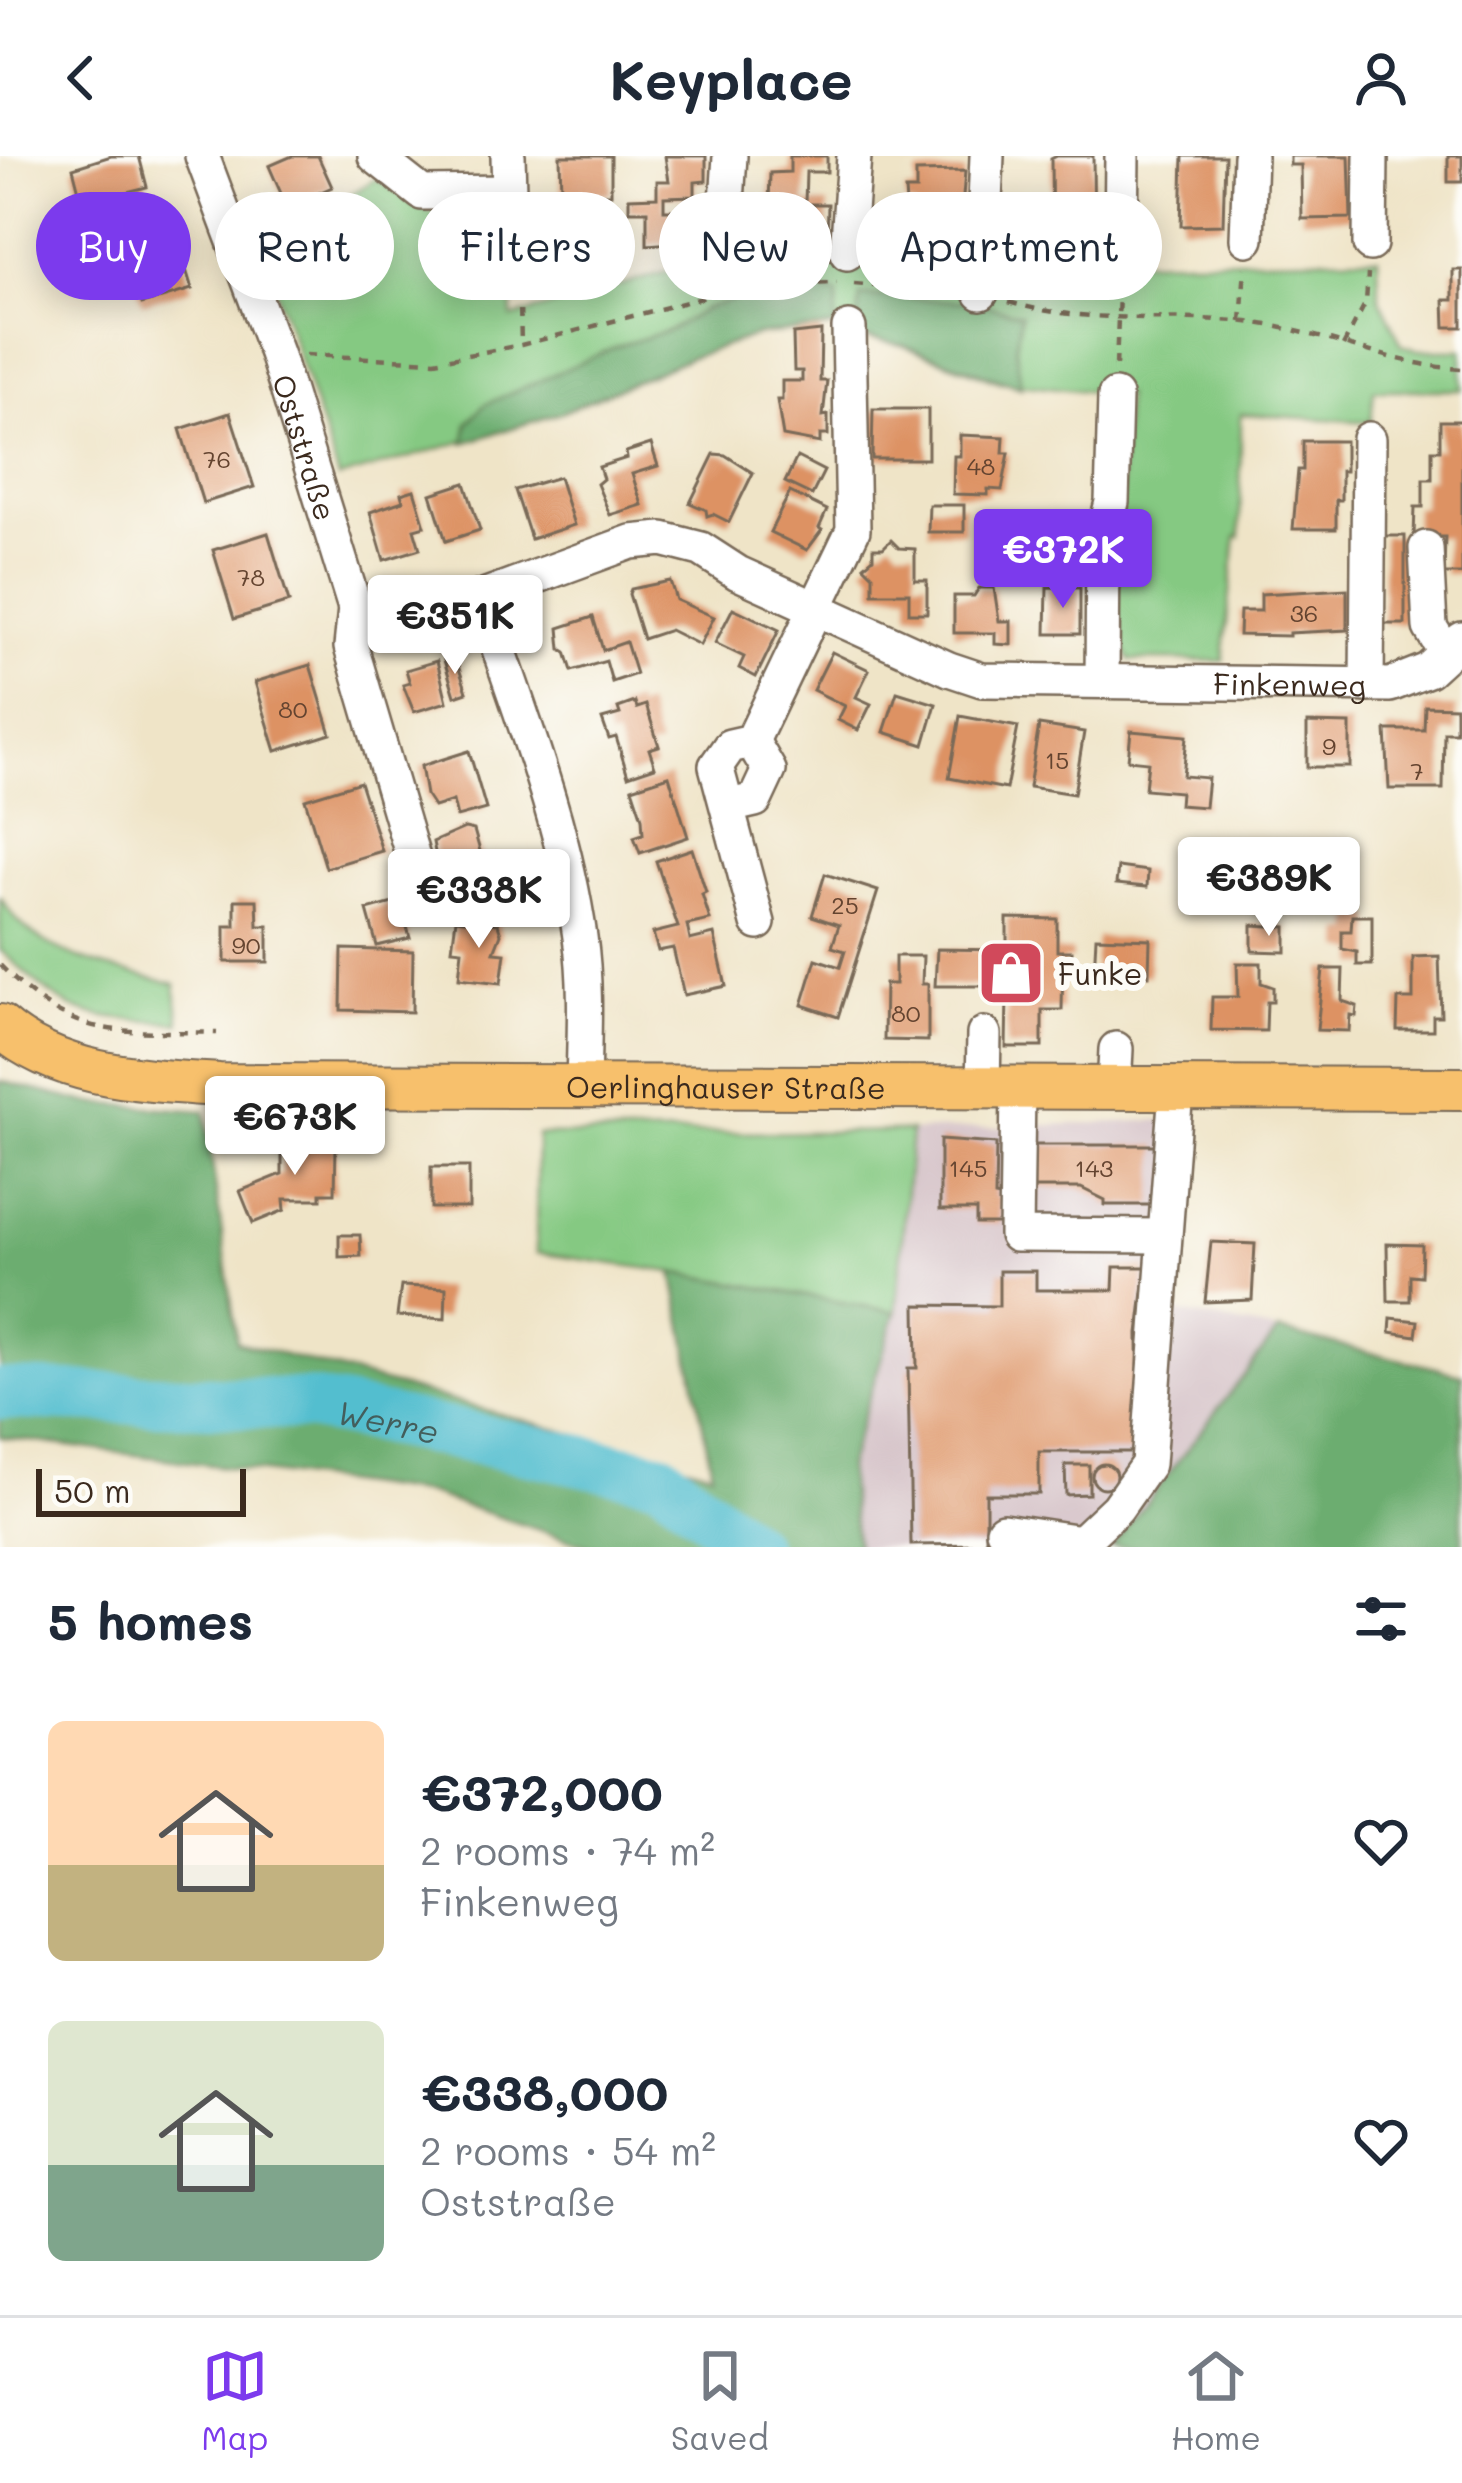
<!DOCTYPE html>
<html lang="en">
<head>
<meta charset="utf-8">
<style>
	body { margin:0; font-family:Mali,sans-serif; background:#f6f6f7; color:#1f2937; height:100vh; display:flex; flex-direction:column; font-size:45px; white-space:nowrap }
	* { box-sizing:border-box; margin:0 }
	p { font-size:39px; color:#747a83 }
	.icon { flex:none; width:66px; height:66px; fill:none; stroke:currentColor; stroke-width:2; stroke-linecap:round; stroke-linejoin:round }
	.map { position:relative; height:1391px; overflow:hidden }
	.side { display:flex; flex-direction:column; background:#fff; flex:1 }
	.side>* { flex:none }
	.guide { position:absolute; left:36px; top:36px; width:1392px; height:108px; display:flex; gap:24px }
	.scale { position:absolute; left:36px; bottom:30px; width:210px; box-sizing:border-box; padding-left:12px; border:6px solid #3b2a1e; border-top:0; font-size:33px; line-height:42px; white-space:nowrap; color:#3b2a1e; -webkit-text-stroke:9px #fdfcf7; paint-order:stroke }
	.price { position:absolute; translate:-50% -102px; padding:0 27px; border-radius:12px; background:#fff; color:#222; font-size:39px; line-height:78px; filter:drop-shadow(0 3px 6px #0008) }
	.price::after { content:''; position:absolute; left:50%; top:72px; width:36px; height:27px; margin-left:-18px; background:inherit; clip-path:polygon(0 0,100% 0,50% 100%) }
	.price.on { background:#7c3aed; color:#fff }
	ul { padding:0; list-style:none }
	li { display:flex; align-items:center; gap:36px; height:300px; padding:0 48px }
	li span { display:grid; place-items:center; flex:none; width:336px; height:240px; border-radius:18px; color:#555 }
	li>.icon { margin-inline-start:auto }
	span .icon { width:144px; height:144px; fill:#fffc; stroke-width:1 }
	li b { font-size:51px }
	h2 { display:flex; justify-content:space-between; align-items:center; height:144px; padding:0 48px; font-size:51px }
	.pill { padding:0 42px; border-radius:54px; background:#fff; box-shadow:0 6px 30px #0003; font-size:42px; line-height:108px }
	.pill.on { background:#7c3aed; color:#fff }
	header { display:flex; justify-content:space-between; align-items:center; height:156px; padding:0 48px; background:#fff; font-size:54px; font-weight:700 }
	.tabs { display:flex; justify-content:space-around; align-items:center; height:168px; border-top:3px solid #e0e1e3; background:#fff; font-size:33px; color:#747a83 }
	.tabs a { display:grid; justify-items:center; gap:6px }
	.tabs .on { color:#7c3aed }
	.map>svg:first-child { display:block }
	.industrial { fill:#d2bec4 }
	.green { fill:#85c982; stroke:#607a50; stroke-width:3 }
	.forest { fill:#6cad70; stroke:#546c47; stroke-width:3 }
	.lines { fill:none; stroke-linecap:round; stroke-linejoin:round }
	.river { stroke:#53becf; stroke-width:51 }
	.building { fill:#dd9264 }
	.minor-casing { stroke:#7a6b59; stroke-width:38 }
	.major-casing { stroke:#7a6b59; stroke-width:46 }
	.path { stroke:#7a6b59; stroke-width:4.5; stroke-dasharray:9 9; stroke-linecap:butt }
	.minor { stroke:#fff; stroke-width:33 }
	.major { stroke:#f7c06c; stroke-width:42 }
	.labels { text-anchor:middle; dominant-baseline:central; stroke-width:12; stroke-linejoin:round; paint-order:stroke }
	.number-label { font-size:24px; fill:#644430 }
	.street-label { font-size:30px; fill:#3b2a1e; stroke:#fdfcf7 }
	.poi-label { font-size:30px; fill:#3b2a1e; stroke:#fdfcf7; text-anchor:start }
	.water-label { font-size:33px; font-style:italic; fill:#435e5c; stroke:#fdfcf7 }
</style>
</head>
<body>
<header><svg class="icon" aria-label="back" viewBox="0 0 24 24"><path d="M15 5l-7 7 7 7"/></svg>Keyplace<svg class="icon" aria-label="person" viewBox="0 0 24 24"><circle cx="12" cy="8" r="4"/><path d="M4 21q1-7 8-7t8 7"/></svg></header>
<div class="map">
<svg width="1462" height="1391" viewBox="0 0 1462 1391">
	<rect width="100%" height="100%" fill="#fdfcf7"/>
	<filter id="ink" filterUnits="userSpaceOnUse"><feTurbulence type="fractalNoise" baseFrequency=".00833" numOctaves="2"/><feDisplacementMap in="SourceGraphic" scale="24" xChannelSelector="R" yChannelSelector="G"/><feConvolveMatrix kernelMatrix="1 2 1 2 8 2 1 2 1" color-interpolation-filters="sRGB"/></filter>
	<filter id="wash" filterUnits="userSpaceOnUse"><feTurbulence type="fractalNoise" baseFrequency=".004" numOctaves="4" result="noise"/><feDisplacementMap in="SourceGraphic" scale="48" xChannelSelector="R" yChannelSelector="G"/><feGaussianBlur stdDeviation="2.7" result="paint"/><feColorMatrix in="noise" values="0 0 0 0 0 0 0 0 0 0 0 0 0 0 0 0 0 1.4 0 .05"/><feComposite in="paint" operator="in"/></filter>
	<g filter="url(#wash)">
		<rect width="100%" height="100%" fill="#efe4c7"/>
		<polygon class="industrial" points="1185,963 1177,1156 1278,1175 1112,1391 857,1391 847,1311 896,1156 911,975"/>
		<g class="green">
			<polygon points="376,23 432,57 496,56 511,72 512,162 716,101 991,107 1378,101 1379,141 1402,189 1419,194 1462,194 1462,234 1374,234 1371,266 1241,258 1240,381 1236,381 1223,505 1130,504 1115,474 1125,239 999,226 902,189 857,180 841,170 758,179 691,201 560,257 339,322 262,93"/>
			<path d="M0,740C32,802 114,812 175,828L180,867C147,864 108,866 76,853C47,840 23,814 0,794Z"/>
			<polygon points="911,975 896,1156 673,1116 536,1097 537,979"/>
		</g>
		<g class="forest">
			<polygon points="783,128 838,138 835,171 758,179 691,201 560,257 464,287 468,267 484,249 616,191 670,174 706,153"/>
			<polygon points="860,140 975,146 1021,158 1016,192 1021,231 902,189 857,180"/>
			<polygon points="0,925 88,947 205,955 237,1186 712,1316 673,1116 896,1156 847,1311 857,1391 592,1391 428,1338 0,1281"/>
			<polygon points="1278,1175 1462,1218 1462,1391 1112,1391"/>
		</g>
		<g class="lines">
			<path class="river" id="s1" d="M0,1238L313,1249L661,1321L752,1391"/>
		</g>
		<g id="blocks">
			<g class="building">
				<polygon points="111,0 139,0 147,31 82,47 73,12"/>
				<polygon points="292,0 318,0 332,31 287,51 269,10"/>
				<polygon points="560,0 611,0 611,38 561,38"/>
				<polygon points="665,0 706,0 706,25 695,26 695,40 664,41 664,54 699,54 699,85 647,89 647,55 629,55 629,42 657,41 657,25 669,25"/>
				<polygon points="790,0 827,0 827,16 806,16 805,48 828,48 827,85 780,85 781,49 769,49 770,17 790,16"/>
				<polygon points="1057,0 1093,0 1094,88 1052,88 1051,3"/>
				<polygon points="1183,0 1225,0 1223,69 1181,70"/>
				<polygon points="1290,0 1349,0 1351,62 1302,63 1301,9 1290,9"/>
				<rect x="1448" y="0" width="14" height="26"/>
				<polygon points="965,15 960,78 929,84 928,79 917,79 916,50 906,48 905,34 916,34 916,16"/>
				<polygon points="592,51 617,51 617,66 609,66 609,110 576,110 576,119 551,119 549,65 592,65"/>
				<polygon points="170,61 192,133 142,148 120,77"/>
				<polygon points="1453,114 1462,114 1462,171 1445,171 1444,144 1453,144"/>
				<polygon points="821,175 820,225 827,225 823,260 828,259 828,279 820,279 820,287 783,280 777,244 782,244 782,225 802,225 802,215 794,215 793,178"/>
				<polygon points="873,253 928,253 928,303 872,303"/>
				<polygon points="230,257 254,331 203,347 180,273"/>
				<polygon points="1440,265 1462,265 1462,418 1444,418 1445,381 1414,381 1415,351 1423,351 1423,323 1432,323 1432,294 1440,294"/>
				<polygon points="960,279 1004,281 1003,297 1009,297 1002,334 988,333 988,339 953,338 954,300 960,300"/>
				<polygon points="1303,285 1345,285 1345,315 1341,315 1341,344 1336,344 1336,373 1293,373 1298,314 1303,314"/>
				<polygon points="651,288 658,310 632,318 642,349 610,359 597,328 603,323 599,311 627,302 626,296"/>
				<polygon points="714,298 725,299 753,317 729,366 713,358 707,360 706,354 690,347"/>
				<polygon points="797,301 824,315 812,339 785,326"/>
				<polygon points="559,321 574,369 531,383 515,334"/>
				<polygon points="465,327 480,374 446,385 431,338"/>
				<polygon points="414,334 425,370 414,373 420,393 384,404 370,356 403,345 401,338"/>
				<polygon points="790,336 827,354 819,372 822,374 807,394 770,376"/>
				<polygon points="929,349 964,349 964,376 928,376"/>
				<polygon points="268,377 289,446 234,463 213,394"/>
				<rect x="1383" y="380" width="22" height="88"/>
				<polygon points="891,384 899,392 915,393 915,424 927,424 927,457 909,457 909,437 873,437 873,419 864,410 873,402 873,392 883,392"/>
				<polygon points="670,425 676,444 714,461 700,489 670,474 643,483 629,438 631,433"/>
				<polygon points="1047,431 1080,432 1080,478 1046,478"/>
				<polygon points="979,432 994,432 999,465 1011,465 1011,489 995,488 995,477 954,477 954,440 974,440"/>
				<polygon points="1347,433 1347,474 1289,477 1289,480 1239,479 1240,455 1261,455 1261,438"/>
				<polygon points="733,452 779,474 756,521 739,512 744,501 715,487"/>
				<polygon points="593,461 603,494 626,486 636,518 612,526 606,505 572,515 566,496 561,493 559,472"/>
				<polygon points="832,496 869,514 856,541 871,548 858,574 838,564 845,550 813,534"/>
				<polygon points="455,501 467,536 455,540 444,504"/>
				<polygon points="437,505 447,546 414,556 403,529 410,527 406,514"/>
				<polygon points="310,509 331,578 276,595 255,526"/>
				<polygon points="897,536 936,548 924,589 884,576"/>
				<polygon points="635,546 637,552 646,549 659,590 649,593 655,611 628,620 616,581 609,583 602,563 620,558 618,552"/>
				<polygon points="1425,550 1456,551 1456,576 1444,576 1443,633 1389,633 1386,574 1424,574"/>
				<polygon points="960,560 1018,571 1006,633 949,622"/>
				<polygon points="1307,567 1350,568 1350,611 1307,611"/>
				<polygon points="1039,569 1084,576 1074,638 1029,631"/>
				<polygon points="1131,575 1187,580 1183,620 1208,622 1205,651 1179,649 1180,636 1145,633 1148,606 1128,604"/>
				<polygon points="469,595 486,653 457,661 453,645 434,651 426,639 421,610"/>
				<polygon points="669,620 688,681 640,697 634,681 643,678 642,662 632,632"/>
				<polygon points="360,626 382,695 326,712 305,643"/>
				<polygon points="465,672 474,674 486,716 499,712 503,727 491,730 495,743 454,755 450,742 472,736 468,723 446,729 439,716 433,686"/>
				<polygon points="692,693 706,736 702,738 710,764 687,769 690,784 714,778 726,830 684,839 673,792 658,795 653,777 678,771 656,705"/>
				<polygon points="1118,711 1148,715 1147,731 1116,728"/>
				<polygon points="825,718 878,735 838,861 802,849 816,803 840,811 845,795 832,791 839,769 812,760"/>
				<polygon points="235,744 257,744 258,770 268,770 268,806 225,806 225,770 235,770"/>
				<polygon points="400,745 410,782 377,790 367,754"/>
				<polygon points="1352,760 1372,760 1372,809 1357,809 1357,796 1342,793 1342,775 1351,775"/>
				<polygon points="1007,762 1057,763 1057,795 1072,795 1072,804 1063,804 1062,854 1042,854 1042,891 1006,891 1007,839 1002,844 992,844 987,830 935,830 937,793 1007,794"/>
				<polygon points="456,763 498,768 501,778 494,796 505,797 501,827 459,822 462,794 452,793"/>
				<polygon points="1252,769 1286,771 1286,796 1252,795"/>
				<polygon points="1096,781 1150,783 1149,820 1094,819"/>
				<polygon points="342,793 413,795 412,856 341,854"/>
				<polygon points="895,800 923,800 922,828 928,828 928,885 884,884 885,828 895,828"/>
				<polygon points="1439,800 1441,860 1433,860 1433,874 1397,874 1398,843 1413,843 1413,801"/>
				<polygon points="1237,807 1261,807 1261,827 1273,831 1273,846 1267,846 1266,875 1211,874 1212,841 1238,841"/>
				<polygon points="1323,813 1343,813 1342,845 1357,850 1356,860 1350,859 1349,875 1317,874"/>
				<polygon points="299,980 325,981 325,988 336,989 335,1037 321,1037 321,1043 284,1043 285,1054 253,1067 240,1035 282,1018 282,989 299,989"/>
				<polygon points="940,984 996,988 995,1041 1000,1042 1000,1068 976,1068 976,1054 940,1054"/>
				<polygon points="1031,989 1158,989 1153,1049 1105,1049 1105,1044 1081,1032 1031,1032"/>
				<rect x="431" y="1011" width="38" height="41"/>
				<polygon points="339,1079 360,1079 361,1100 339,1101"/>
				<polygon points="1211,1086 1255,1088 1252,1144 1205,1146"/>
				<polygon points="1387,1088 1422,1089 1421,1120 1410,1119 1410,1145 1388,1145"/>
				<polygon points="1114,1111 1146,1111 1138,1177 1139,1296 1039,1296 1039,1338 986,1338 986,1388 911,1389 908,1212 917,1212 916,1149 999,1150 999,1115 1036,1115 1036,1134 1113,1134"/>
				<polygon points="401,1130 446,1132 445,1163 397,1160"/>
				<polygon points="1391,1162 1418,1165 1416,1180 1390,1176"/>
				<circle cx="1104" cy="1320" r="12"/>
				<polygon points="1065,1309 1089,1309 1089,1338 1066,1339"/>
			</g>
		</g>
	</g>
	<g filter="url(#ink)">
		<use href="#blocks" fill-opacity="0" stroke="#7a6b59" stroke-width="3"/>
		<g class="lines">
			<defs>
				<g id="minor">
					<path id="s2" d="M202,0L276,197L355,452L384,472L481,441L631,386L662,383L701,393L738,417L949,513L982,524L1390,529L1428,514L1462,483"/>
					<polyline points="375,0 422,37 509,36 508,0"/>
					<polyline points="1247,83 1250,0"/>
					<polyline points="1121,84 1122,0"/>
					<polyline points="1370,88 1371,0"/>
					<polyline points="724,92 730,0"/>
					<polyline points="847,97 854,0"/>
					<polyline points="981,137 987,0"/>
					<polyline points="1426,392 1430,471 1446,497"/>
					<path d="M481,441C518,552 564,665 580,781C587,829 584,881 583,930"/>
					<polyline points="355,452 351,491 417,715"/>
					<polyline points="1102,525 1103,381 1112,346 1115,240"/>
					<polyline points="1367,529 1369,283"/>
					<polyline points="729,650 755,644 769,614 752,585"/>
					<polyline points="758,767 716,610 730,590 752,585 853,374 849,172"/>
					<polyline points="983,932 984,878"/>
					<polyline points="1018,932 1016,1079 1163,1080"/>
					<polyline points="1114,933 1116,893"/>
					<polyline points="1003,1374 1081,1386 1117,1352 1148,1308 1176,933"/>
				</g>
				<g id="major">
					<path id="s3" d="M0,870C60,922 145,924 219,929L1462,933"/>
				</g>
			</defs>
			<use href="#minor" class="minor-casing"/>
			<use href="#major" class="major-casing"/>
			<g class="path">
				<polyline points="518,64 521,189"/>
				<polyline points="854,128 951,135"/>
				<path d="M1009,146C1085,169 1168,158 1247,166C1320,174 1388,209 1462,213"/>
				<polyline points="1241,166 1245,112"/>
				<polyline points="1343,190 1366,146 1368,118"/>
				<polyline points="306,199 435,205 521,189 752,129 837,127"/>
				<polyline points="1116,210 1120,114"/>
				<path d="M0,809C76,888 116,873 217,877"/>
			</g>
			<use href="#minor" class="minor"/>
			<use href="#major" class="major"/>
		</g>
	</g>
	<defs>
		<symbol id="shop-square" viewBox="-11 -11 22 22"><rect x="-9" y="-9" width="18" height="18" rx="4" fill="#d1495b" stroke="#fdfcf7"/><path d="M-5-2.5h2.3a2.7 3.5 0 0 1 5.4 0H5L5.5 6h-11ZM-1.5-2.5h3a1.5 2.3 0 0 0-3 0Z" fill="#fff"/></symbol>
	</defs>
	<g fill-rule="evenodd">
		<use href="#shop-square" x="973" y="779" width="76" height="76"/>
	</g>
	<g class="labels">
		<g class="number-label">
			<text x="217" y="302">76</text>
			<text x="981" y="309">48</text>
			<text x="251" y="420">78</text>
			<text x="1304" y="456">36</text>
			<text x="293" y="552">80</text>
			<text x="1329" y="589">9</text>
			<text x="1057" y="603">15</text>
			<text x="1417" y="614">7</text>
			<text x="845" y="748">25</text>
			<text x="246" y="788">90</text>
			<text x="906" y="856">80</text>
			<text x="968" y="1011">145</text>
			<text x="1094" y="1011">143</text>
		</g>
		<g class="street-label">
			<text stroke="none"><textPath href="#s2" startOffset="309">Oststraße</textPath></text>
			<text stroke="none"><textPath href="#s2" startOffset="1464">Finkenweg</textPath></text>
			<text stroke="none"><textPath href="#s3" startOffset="738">Oerlinghauser Straße</textPath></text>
		</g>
		<g class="poi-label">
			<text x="1058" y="817">Funke</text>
		</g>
		<g class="water-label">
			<text stroke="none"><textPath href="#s1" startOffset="390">Werre</textPath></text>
		</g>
	</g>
</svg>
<div class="scale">50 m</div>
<b class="price on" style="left:1063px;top:455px">€372K</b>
<b class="price" style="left:455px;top:521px">€351K</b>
<b class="price" style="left:1269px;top:783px">€389K</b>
<b class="price" style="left:479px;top:795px">€338K</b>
<b class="price" style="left:295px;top:1022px">€673K</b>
<div class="guide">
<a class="pill on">Buy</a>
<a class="pill">Rent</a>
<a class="pill">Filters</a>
<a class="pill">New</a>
<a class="pill">Apartment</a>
</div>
</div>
<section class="side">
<h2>5 homes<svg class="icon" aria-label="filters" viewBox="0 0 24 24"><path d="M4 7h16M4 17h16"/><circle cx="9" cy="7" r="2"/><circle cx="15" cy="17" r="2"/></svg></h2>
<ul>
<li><span style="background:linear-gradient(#ffd9b3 60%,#c2b280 0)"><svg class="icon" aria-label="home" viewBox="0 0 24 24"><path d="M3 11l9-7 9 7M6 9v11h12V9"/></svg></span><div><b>€372,000</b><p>2 rooms · 74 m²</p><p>Finkenweg</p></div><svg class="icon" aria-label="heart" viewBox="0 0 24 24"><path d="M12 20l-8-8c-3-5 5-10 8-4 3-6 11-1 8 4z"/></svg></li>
<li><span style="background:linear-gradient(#dfe7d0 60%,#7fa58c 0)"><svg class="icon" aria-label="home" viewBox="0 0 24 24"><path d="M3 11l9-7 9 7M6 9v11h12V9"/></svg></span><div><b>€338,000</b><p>2 rooms · 54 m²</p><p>Oststraße</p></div><svg class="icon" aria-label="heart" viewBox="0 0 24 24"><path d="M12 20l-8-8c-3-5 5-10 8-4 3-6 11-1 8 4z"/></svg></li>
</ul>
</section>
<nav class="tabs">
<a class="on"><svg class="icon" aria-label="map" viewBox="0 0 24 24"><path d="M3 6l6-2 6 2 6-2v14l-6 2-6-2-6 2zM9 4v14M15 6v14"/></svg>Map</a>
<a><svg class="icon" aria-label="saved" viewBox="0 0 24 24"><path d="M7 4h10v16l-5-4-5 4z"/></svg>Saved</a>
<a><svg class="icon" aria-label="home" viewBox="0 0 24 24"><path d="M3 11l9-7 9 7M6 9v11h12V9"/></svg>Home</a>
</nav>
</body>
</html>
